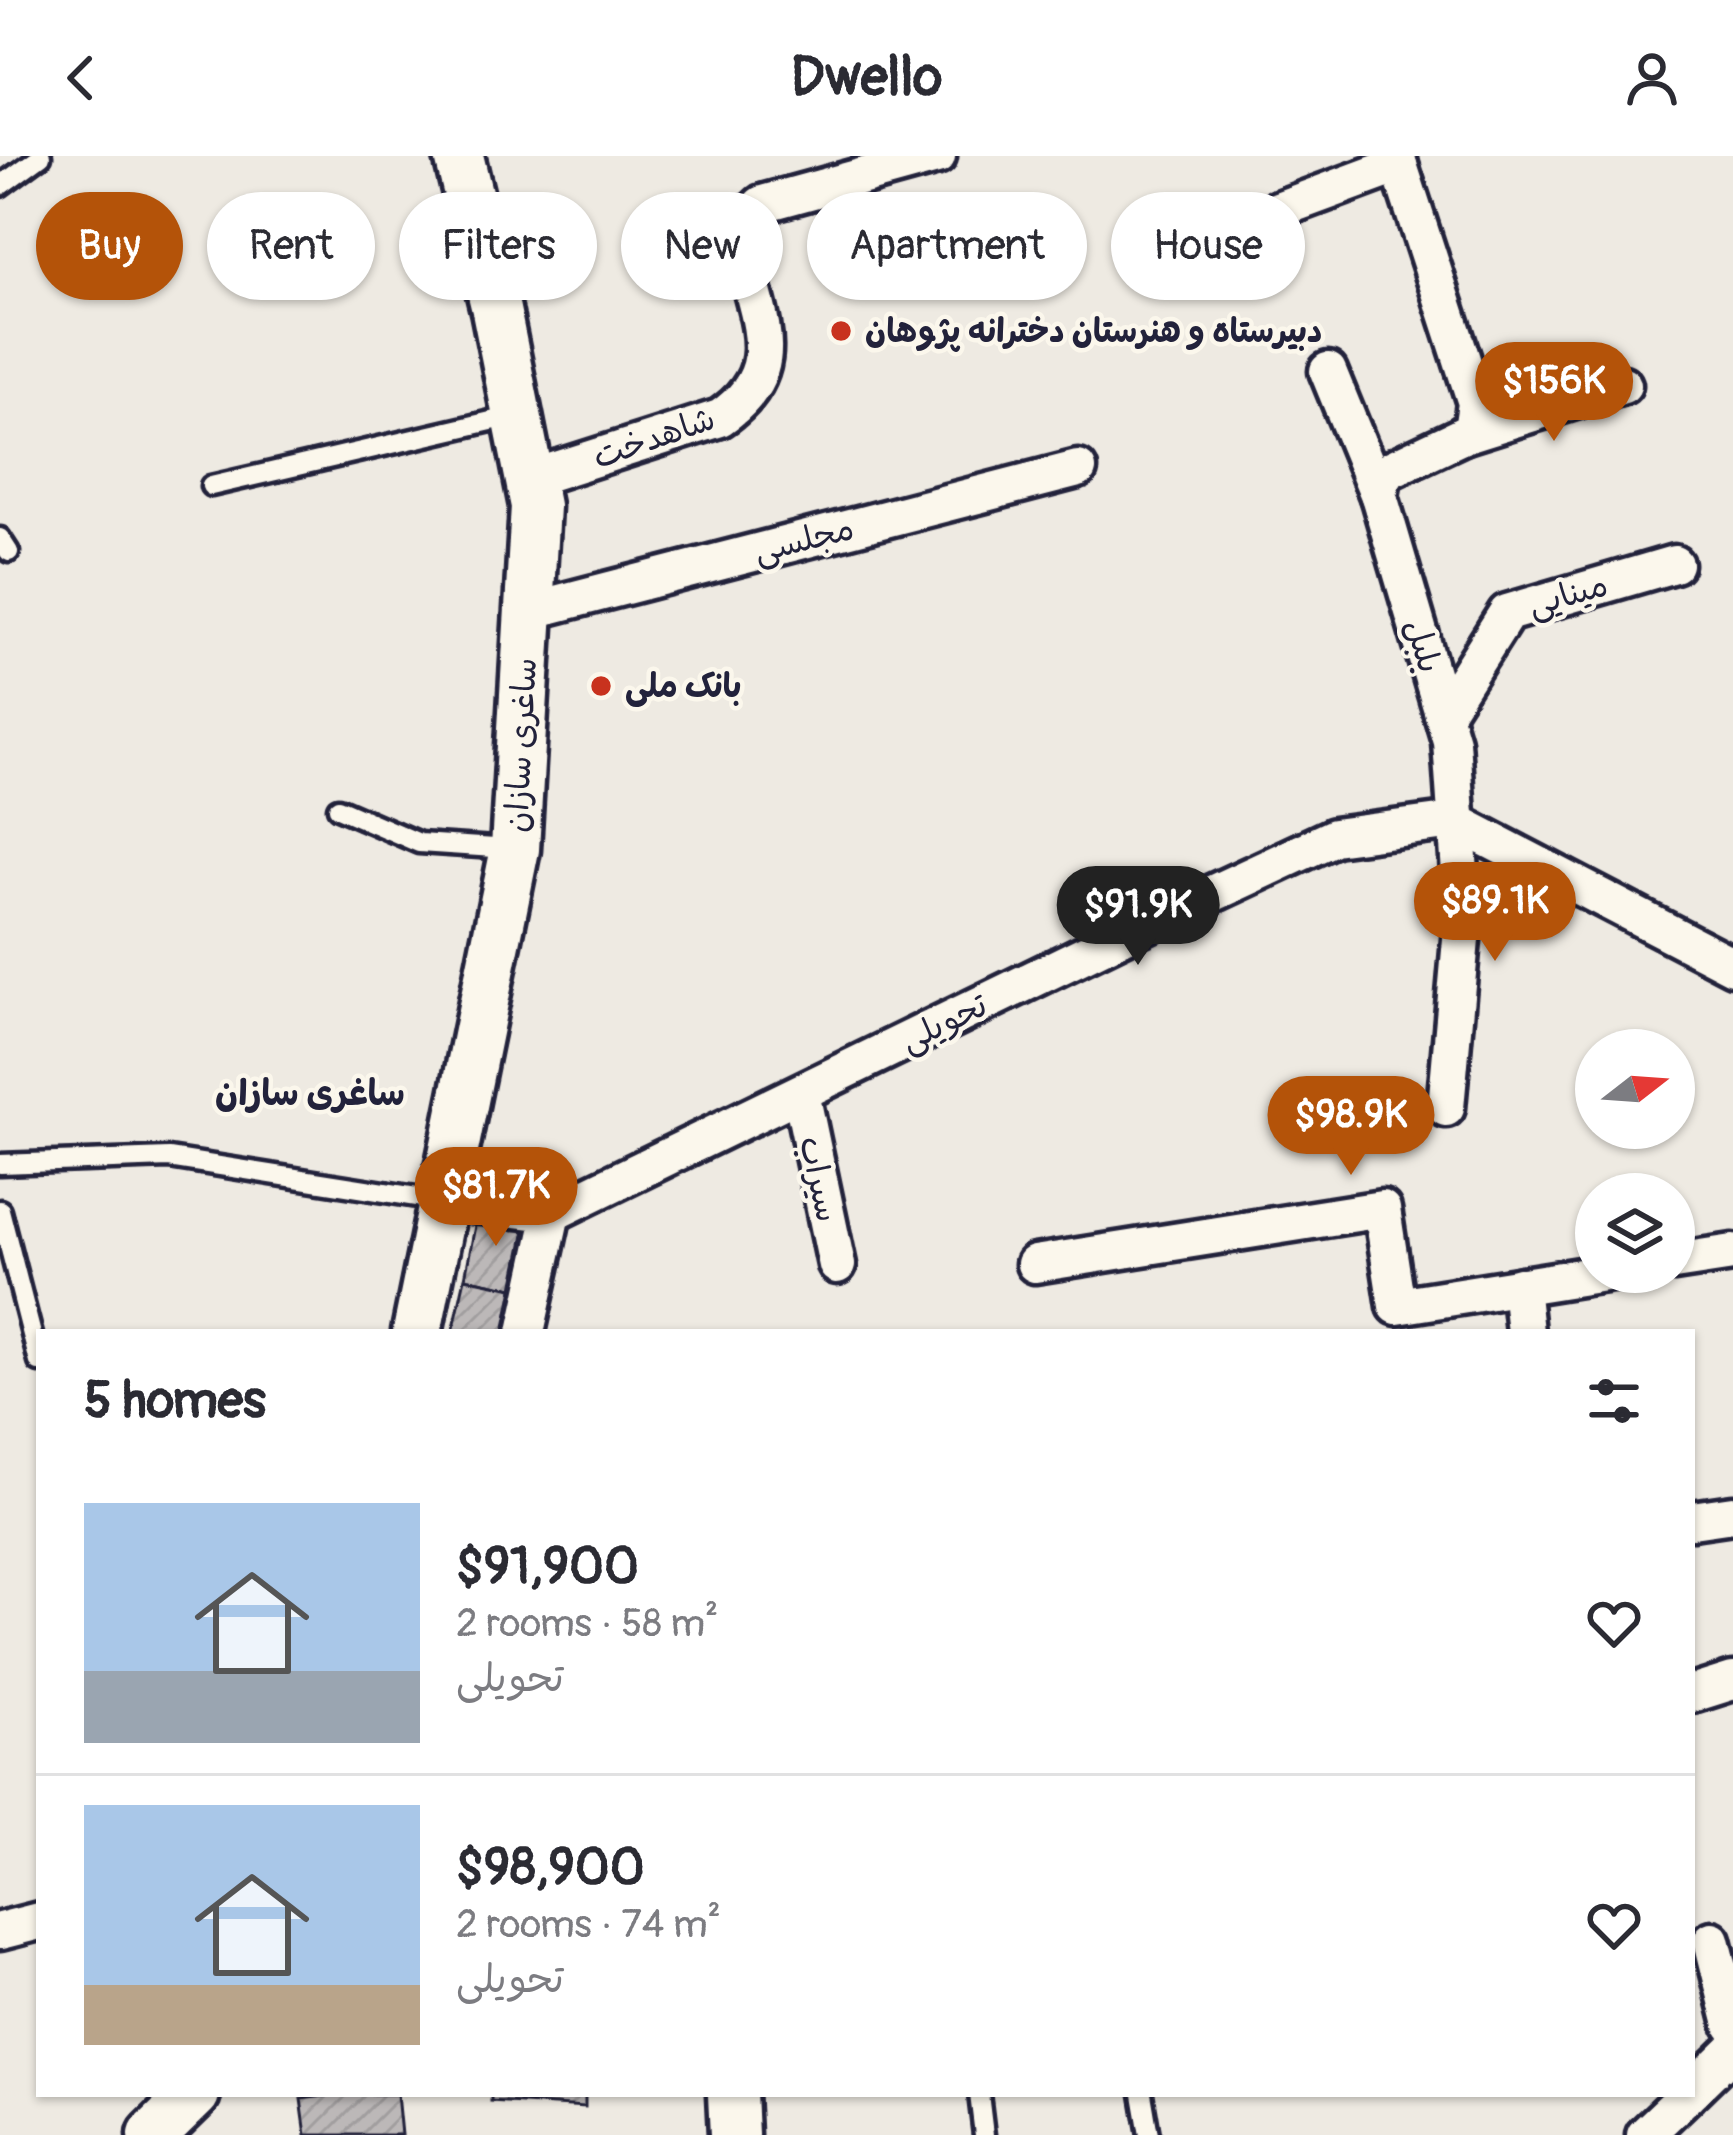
<!DOCTYPE html>
<html lang="en">
<head>
<meta charset="utf-8">
<style>
	body { margin:0; font-family:Pangolin,"Playpen Sans Arabic",sans-serif; background:#f7f7f7; color:#2b2b33; height:100vh; display:flex; flex-direction:column; font-size:45px; white-space:nowrap }
	* { box-sizing:border-box; margin:0 }
	p { font-size:39px; color:#7c7c81 }
	.icon { flex:none; width:66px; height:66px; fill:none; stroke:currentColor; stroke-width:2; stroke-linecap:round; stroke-linejoin:round }
	.map { position:relative; flex:1; overflow:hidden }
	.panel { position:absolute; left:36px; top:1173px; width:1659px; height:768px; display:flex; flex-direction:column; background:#fff; border-radius:0px; box-shadow:0 3px 9px #0004 }
	.panel>* { flex:none }
	.guide { position:absolute; left:36px; top:36px; width:1662px; height:108px; display:flex; gap:24px }
	.needle { width:78px; rotate:73deg }
	.buttons { position:absolute; left:1575px; top:873px; display:grid; gap:24px }
	.buttons a { display:grid; place-items:center; width:120px; height:120px; border-radius:50%; background:#fff; box-shadow:0 3px 9px #0004; font-size:60px }
	.price { position:absolute; translate:-50% -102px; padding:0 27px; border-radius:42px; background:#b45309; color:#fff; font-size:39px; line-height:78px; filter:drop-shadow(0 3px 6px #0008) }
	.price::after { content:''; position:absolute; left:50%; top:72px; width:36px; height:27px; margin-left:-18px; background:inherit; clip-path:polygon(0 0,100% 0,50% 100%) }
	.price.active { background:#222; color:#fff }
	ul { padding:0; list-style:none }
	li { display:flex; align-items:center; gap:36px; height:300px; padding:0 48px }
	li+li { border-top:3px solid #e1e1e2 }
	li span { display:grid; place-items:center; flex:none; width:336px; height:240px; border-radius:0px; color:#555 }
	li>.icon { margin-inline-start:auto }
	span .icon { width:144px; height:144px; fill:#fffc; stroke-width:1 }
	li b { font-size:51px }
	h2 { display:flex; justify-content:space-between; align-items:center; height:144px; padding:0 48px; font-size:51px }
	.pill { padding:0 42px; border-radius:54px; background:#fff; box-shadow:0 3px 9px #0004; font-size:42px; line-height:108px }
	.pill.active { background:#b45309; color:#fff }
	header { display:flex; justify-content:space-between; align-items:center; height:156px; padding:0 48px; background:#fff; font-size:54px; font-weight:800 }
	.map>svg:first-child { display:block }
	.building { fill:url(#building-hatch); stroke:#22223b; stroke-width:3 }
	.lines { fill:none; stroke-linecap:round; stroke-linejoin:round }
	.lane-casing { stroke:#22223b; stroke-width:27 }
	.street-casing { stroke:#22223b; stroke-width:45 }
	.secondary-casing { stroke:#22223b; stroke-width:57 }
	.lane { stroke:#fbf7ec; stroke-width:18 }
	.street { stroke:#fbf7ec; stroke-width:36 }
	.secondary { stroke:#fbf7ec; stroke-width:48 }
	.poi-dot { fill:#c8321e; stroke:#fbf7ec; stroke-width:4.5 }
	.labels { text-anchor:middle; dominant-baseline:central; stroke-width:9; stroke-linejoin:round; paint-order:stroke }
	.poi-label { font-size:33px; font-weight:bold; fill:#22223b; stroke:#fbf7ec; text-anchor:start }
	.street-label { font-size:33px; fill:#22223b; stroke:#fbf7ec }
	.neighbourhood-label { font-size:36px; font-weight:bold; fill:#22223b; stroke:#fbf7ec }
</style>
</head>
<body>
<header><svg class="icon" aria-label="back" viewBox="0 0 24 24"><path d="M15 5l-7 7 7 7"/></svg>Dwello<svg class="icon" aria-label="person" viewBox="0 0 24 24"><circle cx="12" cy="8" r="4"/><path d="M4 21q1-7 8-7t8 7"/></svg></header>
<div class="map">
<svg width="1733" height="1979" viewBox="0 0 1733 1979">
	<defs>
		<pattern id="building-hatch" width="6" height="6" patternUnits="userSpaceOnUse" patternTransform="scale(3)"><rect width="6" height="6" fill="#bcb8b8"/><path d="M-1 1l2-2M0 6l6-6M5 7l2-2" fill="none" stroke="#a19e9f"/></pattern>
	</defs>
	<rect width="100%" height="100%" fill="#eeeae2"/>
	<filter id="ink" filterUnits="userSpaceOnUse"><feTurbulence type="fractalNoise" baseFrequency=".00833" numOctaves="2"/><feDisplacementMap in="SourceGraphic" scale="24" xChannelSelector="R" yChannelSelector="G"/><feConvolveMatrix kernelMatrix="1 2 1 2 8 2 1 2 1" color-interpolation-filters="sRGB"/></filter>
	<g filter="url(#ink)">
		<g class="building">
			<polygon points="478,1054 527,1064 513,1132 465,1122"/>
			<polygon points="465,1122 513,1132 504,1176 453,1176"/>
			<polygon points="340,1938 397,1938 401,1979 306,1979 301,1943"/>
			<polygon points="491,1938 585,1938 585,1951 491,1945"/>
		</g>
		<g class="lines">
			<defs>
				<g id="lane">
					<polyline points="0,30 41,0"/>
					<polyline points="211,330 517,259"/>
					<polyline points="0,382 9,396"/>
					<polyline points="338,652 419,687 510,693"/>
					<polyline points="0,1008 169,1002 442,1045"/>
					<polyline points="0,1054 39,1206"/>
					<polyline points="979,1938 984,1979"/>
					<polyline points="1142,1938 1149,1979"/>
				</g>
				<g id="street">
					<polyline points="1396,0 1476,247 1472,275 1383,317 1379,340 1451,585 1463,761 1446,952"/>
					<polyline points="1221,75 1399,9"/>
					<polyline points="1328,215 1379,340"/>
					<polyline points="1463,279 1623,229"/>
					<path d="M529,323L720,262C805,204 737,139 743,66L762,48L937,0"/>
					<polyline points="529,455 1078,313"/>
					<polyline points="1443,558 1507,457 1674,408"/>
					<polyline points="801,937 837,1109"/>
					<polyline points="444,1045 552,1057"/>
					<polyline points="552,1057 1132,775 1334,681 1454,665 1733,810"/>
					<polyline points="1674,1106 1733,1097"/>
					<polyline points="1035,1108 1382,1053 1397,1150 1611,1116"/>
					<polyline points="1520,1130 1525,1176"/>
					<polyline points="526,1176 552,1057"/>
					<polyline points="1692,1364 1733,1358"/>
					<polyline points="1692,1538 1733,1525"/>
					<polyline points="0,1775 39,1765"/>
					<polyline points="1712,1784 1733,1869"/>
					<polyline points="1692,1934 1733,1894"/>
					<polyline points="1645,1979 1688,1938"/>
				</g>
				<g id="secondary">
					<polyline points="417,1176 515,693 535,350 496,154 459,0"/>
					<polyline points="732,1938 734,1979"/>
					<polyline points="153,1979 195,1938"/>
				</g>
			</defs>
			<use href="#lane" class="lane-casing"/>
			<use href="#street" class="street-casing"/>
			<use href="#secondary" class="secondary-casing"/>
			<use href="#lane" class="lane"/>
			<use href="#street" class="street"/>
			<use href="#secondary" class="secondary"/>
		</g>
	</g>
	<g class="poi-dot">
		<circle cx="841" cy="175" r="12"/>
		<circle cx="601" cy="530" r="12"/>
	</g>
	<g class="labels">
		<g class="poi-label">
			<text x="865" y="175">دبیرستاه و هنرستان دخترانه پژوهان</text>
			<text x="625" y="530">بانک ملی</text>
		</g>
		<g class="street-label">
			<text transform="translate(654 282) rotate(-19)">شاهدخت</text>
			<text transform="translate(804 384) rotate(-14)">مجلسی</text>
			<text transform="translate(1568 439) rotate(-16)">مینایی</text>
			<text transform="translate(1423 490) rotate(74)">بلبل</text>
			<text transform="translate(521 589) rotate(-87)">ساغری سازان</text>
			<text transform="translate(944 867) rotate(-26)">تحویلی</text>
			<text transform="translate(819 1023) rotate(78)">سیراب</text>
		</g>
		<g class="neighbourhood-label">
			<text x="310" y="937">ساغری سازان</text>
		</g>
	</g>
</svg>
<div class="buttons">
<a><svg class="needle" viewBox="-14 -14 28 28"><path d="M0-13l5 13h-10z" fill="#e53935"/><path d="M0 13l5-13h-10z" fill="#7c7c81"/></svg></a>
<a><svg class="icon" aria-label="layers" viewBox="0 0 24 24"><path d="M12 4l9 5-9 5-9-5zM3 14l9 5 9-5"/></svg></a>
</div>
<b class="price" style="left:1554px;top:288px">$156K</b>
<b class="price" style="left:1495px;top:808px">$89.1K</b>
<b class="price active" style="left:1138px;top:812px">$91.9K</b>
<b class="price" style="left:1351px;top:1022px">$98.9K</b>
<b class="price" style="left:496px;top:1093px">$81.7K</b>
<div class="guide">
<a class="pill active">Buy</a>
<a class="pill">Rent</a>
<a class="pill">Filters</a>
<a class="pill">New</a>
<a class="pill">Apartment</a>
<a class="pill">House</a>
</div>
<section class="panel">
<h2>5 homes<svg class="icon" aria-label="filters" viewBox="0 0 24 24"><path d="M4 7h16M4 17h16"/><circle cx="9" cy="7" r="2"/><circle cx="15" cy="17" r="2"/></svg></h2>
<ul>
<li><span style="background:linear-gradient(#a9c7e8 70%,#9aa5b1 0)"><svg class="icon" aria-label="home" viewBox="0 0 24 24"><path d="M3 11l9-7 9 7M6 9v11h12V9"/></svg></span><div><b>$91,900</b><p>2 rooms · 58 m²</p><p>تحویلی</p></div><svg class="icon" aria-label="heart" viewBox="0 0 24 24"><path d="M12 20l-8-8c-3-5 5-10 8-4 3-6 11-1 8 4z"/></svg></li>
<li><span style="background:linear-gradient(#a9c7e8 75%,#b9a48a 0)"><svg class="icon" aria-label="home" viewBox="0 0 24 24"><path d="M3 11l9-7 9 7M6 9v11h12V9"/></svg></span><div><b>$98,900</b><p>2 rooms · 74 m²</p><p>تحویلی</p></div><svg class="icon" aria-label="heart" viewBox="0 0 24 24"><path d="M12 20l-8-8c-3-5 5-10 8-4 3-6 11-1 8 4z"/></svg></li>
</ul>
</section>
</div>
</body>
</html>
